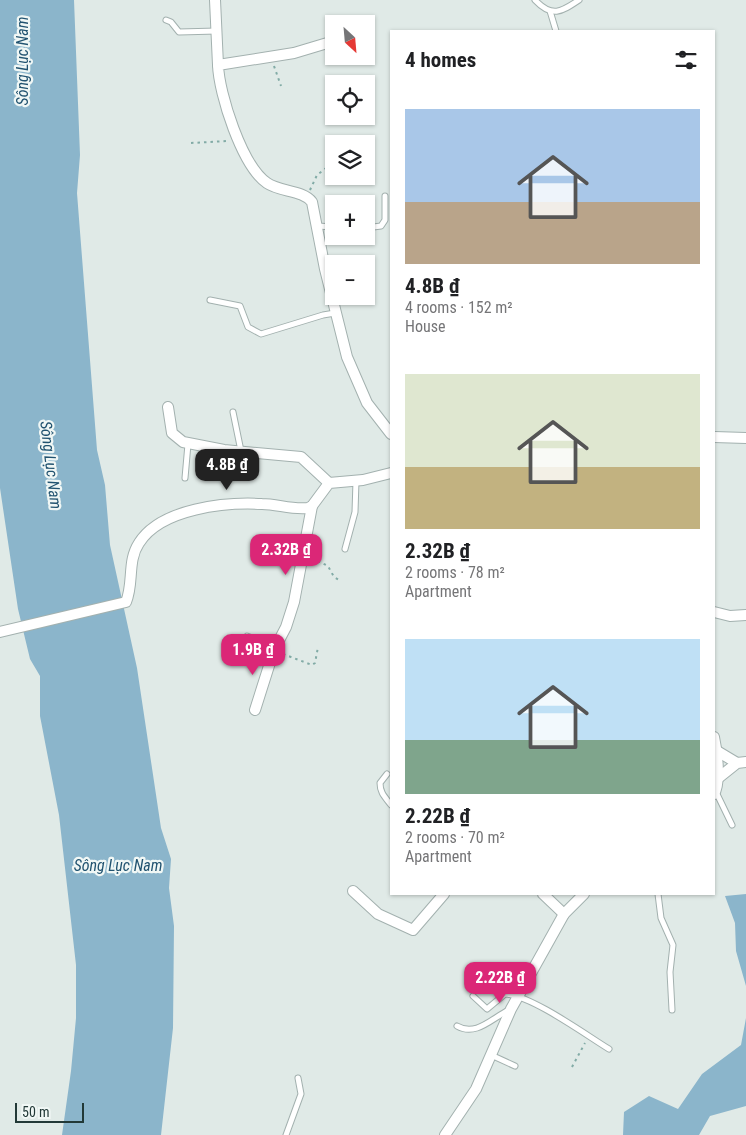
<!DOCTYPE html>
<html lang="en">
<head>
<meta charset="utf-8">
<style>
	body { margin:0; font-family:"Roboto Condensed",sans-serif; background:#f6f6f6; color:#202124; height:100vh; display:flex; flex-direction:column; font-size:19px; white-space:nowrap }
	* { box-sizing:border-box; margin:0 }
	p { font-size:16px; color:#757577 }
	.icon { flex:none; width:28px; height:28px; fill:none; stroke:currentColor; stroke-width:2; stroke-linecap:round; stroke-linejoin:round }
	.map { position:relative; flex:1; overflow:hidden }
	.sheet { position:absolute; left:390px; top:30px; width:325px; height:865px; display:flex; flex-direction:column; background:#fff; border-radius:0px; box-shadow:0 1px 4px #0004 }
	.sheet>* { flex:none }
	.needle { width:32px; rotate:154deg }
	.tools { position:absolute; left:325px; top:15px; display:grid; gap:10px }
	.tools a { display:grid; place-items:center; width:50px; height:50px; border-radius:0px; background:#fff; box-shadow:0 1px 4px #0004; font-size:25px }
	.scale { position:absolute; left:15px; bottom:12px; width:69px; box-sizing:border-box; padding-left:5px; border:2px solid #223937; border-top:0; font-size:14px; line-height:18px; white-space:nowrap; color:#223937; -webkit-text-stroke:4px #f0f7f5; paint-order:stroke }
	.price { position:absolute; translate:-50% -42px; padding:0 11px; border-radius:10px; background:#db2777; color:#fff; font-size:16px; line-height:32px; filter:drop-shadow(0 1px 2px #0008) }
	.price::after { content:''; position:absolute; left:50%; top:30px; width:15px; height:11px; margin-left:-8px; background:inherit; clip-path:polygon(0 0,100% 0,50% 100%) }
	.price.selected { background:#222; color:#fff }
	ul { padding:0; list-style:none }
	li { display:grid; align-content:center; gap:10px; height:265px; padding:0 15px }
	li span { display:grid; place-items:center; height:155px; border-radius:0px; color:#555 }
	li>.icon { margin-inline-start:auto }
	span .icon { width:90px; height:90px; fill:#fffc; stroke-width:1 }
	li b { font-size:21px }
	h2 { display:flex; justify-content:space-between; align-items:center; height:60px; padding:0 15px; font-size:21px }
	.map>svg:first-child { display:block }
	.water { fill:#8bb5cb }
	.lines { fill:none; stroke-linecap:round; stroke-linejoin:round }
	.service-casing { stroke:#a3b1af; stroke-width:7 }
	.minor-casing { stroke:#a3b1af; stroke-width:12 }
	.path { stroke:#82aba6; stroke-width:2; stroke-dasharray:2.5 4; stroke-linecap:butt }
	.service { stroke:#fff; stroke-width:5 }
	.minor { stroke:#fff; stroke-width:10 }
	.labels { text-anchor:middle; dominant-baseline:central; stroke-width:4.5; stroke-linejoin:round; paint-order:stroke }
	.water-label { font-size:16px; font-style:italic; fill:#215370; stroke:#f0f7f5 }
</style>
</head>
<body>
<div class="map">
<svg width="746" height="1135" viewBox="0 0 746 1135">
	<rect width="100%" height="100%" fill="#e0eae7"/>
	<g class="water">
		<polygon points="0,0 74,0 80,155 77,193 97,450 105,485 110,545 137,668 161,828 171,859 169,888 174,926 173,1028 161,1135 62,1135 71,1071 76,1018 76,965 59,815 40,716 40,676 30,659 18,609 0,488"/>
		<polygon points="746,894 746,986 736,951 735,923 725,896"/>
		<polygon points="746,1018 746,1106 710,1116 699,1135 623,1135 624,1112 649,1096 678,1109 702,1074 741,1045"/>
	</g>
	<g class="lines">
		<defs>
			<g id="service">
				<path d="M535,0C552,18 561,12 579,0"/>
				<polyline points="550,11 556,31"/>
				<polyline points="166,20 171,22 179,32 217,31"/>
				<polyline points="317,226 334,227"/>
				<polyline points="366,228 381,226 385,220 385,196"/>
				<polyline points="210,300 240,306 248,327 261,334 323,315 335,313"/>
				<polyline points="233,412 241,451"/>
				<polyline points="185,478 188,444"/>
				<polyline points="345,549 355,512 356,481"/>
				<polyline points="247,636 275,647"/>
				<path d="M387,774L380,783C380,793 385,797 391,805"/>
				<polyline points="716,792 732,825"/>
				<polyline points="658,894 661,918 673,945 670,972 672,1010"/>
				<path d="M473,996L487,1009L505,994C531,995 586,1035 609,1049"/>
				<path d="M457,1026C476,1037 492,1018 509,1010"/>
				<polyline points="491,1055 515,1066"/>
				<polyline points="286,1135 301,1094 298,1078"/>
			</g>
			<g id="minor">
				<polyline points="215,0 218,65"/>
				<polyline points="366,28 368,27"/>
				<path d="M334,41L294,53L218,65C219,94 242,166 267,183C280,192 303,190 312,202L325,269L347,357L367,403L391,434"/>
				<polyline points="168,407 172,433 183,442 224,450 301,457 329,483"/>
				<polyline points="714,437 746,438"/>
				<polyline points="714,612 730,616 746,615"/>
				<path d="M0,632L126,602C134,583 127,561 139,543C161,508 226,502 262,504C277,504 292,510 308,508L312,506L329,483L363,480L391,473"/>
				<polyline points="255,710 274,650 286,627 294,602 312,506"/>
				<path d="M714,737C717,750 721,783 714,794"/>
				<polyline points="717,751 737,763"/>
				<polyline points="717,779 737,763 746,762"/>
				<polyline points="353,891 378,914 413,930 444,894"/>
				<polyline points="543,894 564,914"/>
				<polyline points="445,1135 476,1089 511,1009 564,914 584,894"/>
			</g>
		</defs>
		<use href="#service" class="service-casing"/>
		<use href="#minor" class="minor-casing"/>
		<g class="path">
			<polyline points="274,66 281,86"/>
			<polyline points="191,143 228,141"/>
			<polyline points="310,190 317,175 334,162"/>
			<polyline points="312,558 328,566 334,577 341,581"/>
			<polyline points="283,654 312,665 315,663 318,647"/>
			<polyline points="572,1067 585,1043"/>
		</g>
		<use href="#service" class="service"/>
		<use href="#minor" class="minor"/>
	</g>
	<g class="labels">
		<g class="water-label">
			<text transform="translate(22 61) rotate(-90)">Sông Lục Nam</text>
			<text transform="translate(51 465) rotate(83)">Sông Lục Nam</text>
			<text x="118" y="865">Sông Lục Nam</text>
		</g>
	</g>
</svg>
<div class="tools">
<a><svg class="needle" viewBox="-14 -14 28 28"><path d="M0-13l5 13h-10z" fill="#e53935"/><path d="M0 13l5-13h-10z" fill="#757577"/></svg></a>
<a><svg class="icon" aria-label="locate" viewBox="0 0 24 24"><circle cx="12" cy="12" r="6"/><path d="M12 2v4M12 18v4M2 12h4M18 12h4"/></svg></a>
<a><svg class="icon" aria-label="layers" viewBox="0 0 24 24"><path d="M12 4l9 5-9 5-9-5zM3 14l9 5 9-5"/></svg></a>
<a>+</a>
<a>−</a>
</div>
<div class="scale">50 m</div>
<b class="price selected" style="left:227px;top:491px">4.8B ₫</b>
<b class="price" style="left:286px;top:576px">2.32B ₫</b>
<b class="price" style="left:253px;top:676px">1.9B ₫</b>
<b class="price" style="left:500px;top:1004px">2.22B ₫</b>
<section class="sheet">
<h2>4 homes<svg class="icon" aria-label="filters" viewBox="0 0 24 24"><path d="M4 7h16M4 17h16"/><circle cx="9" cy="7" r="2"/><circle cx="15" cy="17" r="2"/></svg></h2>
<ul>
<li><span style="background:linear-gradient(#a9c7e8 60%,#b9a48a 0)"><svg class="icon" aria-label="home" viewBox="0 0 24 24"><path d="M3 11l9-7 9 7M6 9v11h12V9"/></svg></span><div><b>4.8B ₫</b><p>4 rooms · 152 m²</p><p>House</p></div></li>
<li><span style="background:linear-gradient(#dfe7d0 60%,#c2b280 0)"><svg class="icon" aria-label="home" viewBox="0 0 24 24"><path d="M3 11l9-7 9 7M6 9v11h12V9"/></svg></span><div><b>2.32B ₫</b><p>2 rooms · 78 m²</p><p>Apartment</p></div></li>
<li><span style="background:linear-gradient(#bfe0f5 65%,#7fa58c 0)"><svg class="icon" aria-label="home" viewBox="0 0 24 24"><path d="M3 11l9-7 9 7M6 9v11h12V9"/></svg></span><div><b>2.22B ₫</b><p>2 rooms · 70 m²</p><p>Apartment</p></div></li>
</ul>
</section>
</div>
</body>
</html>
